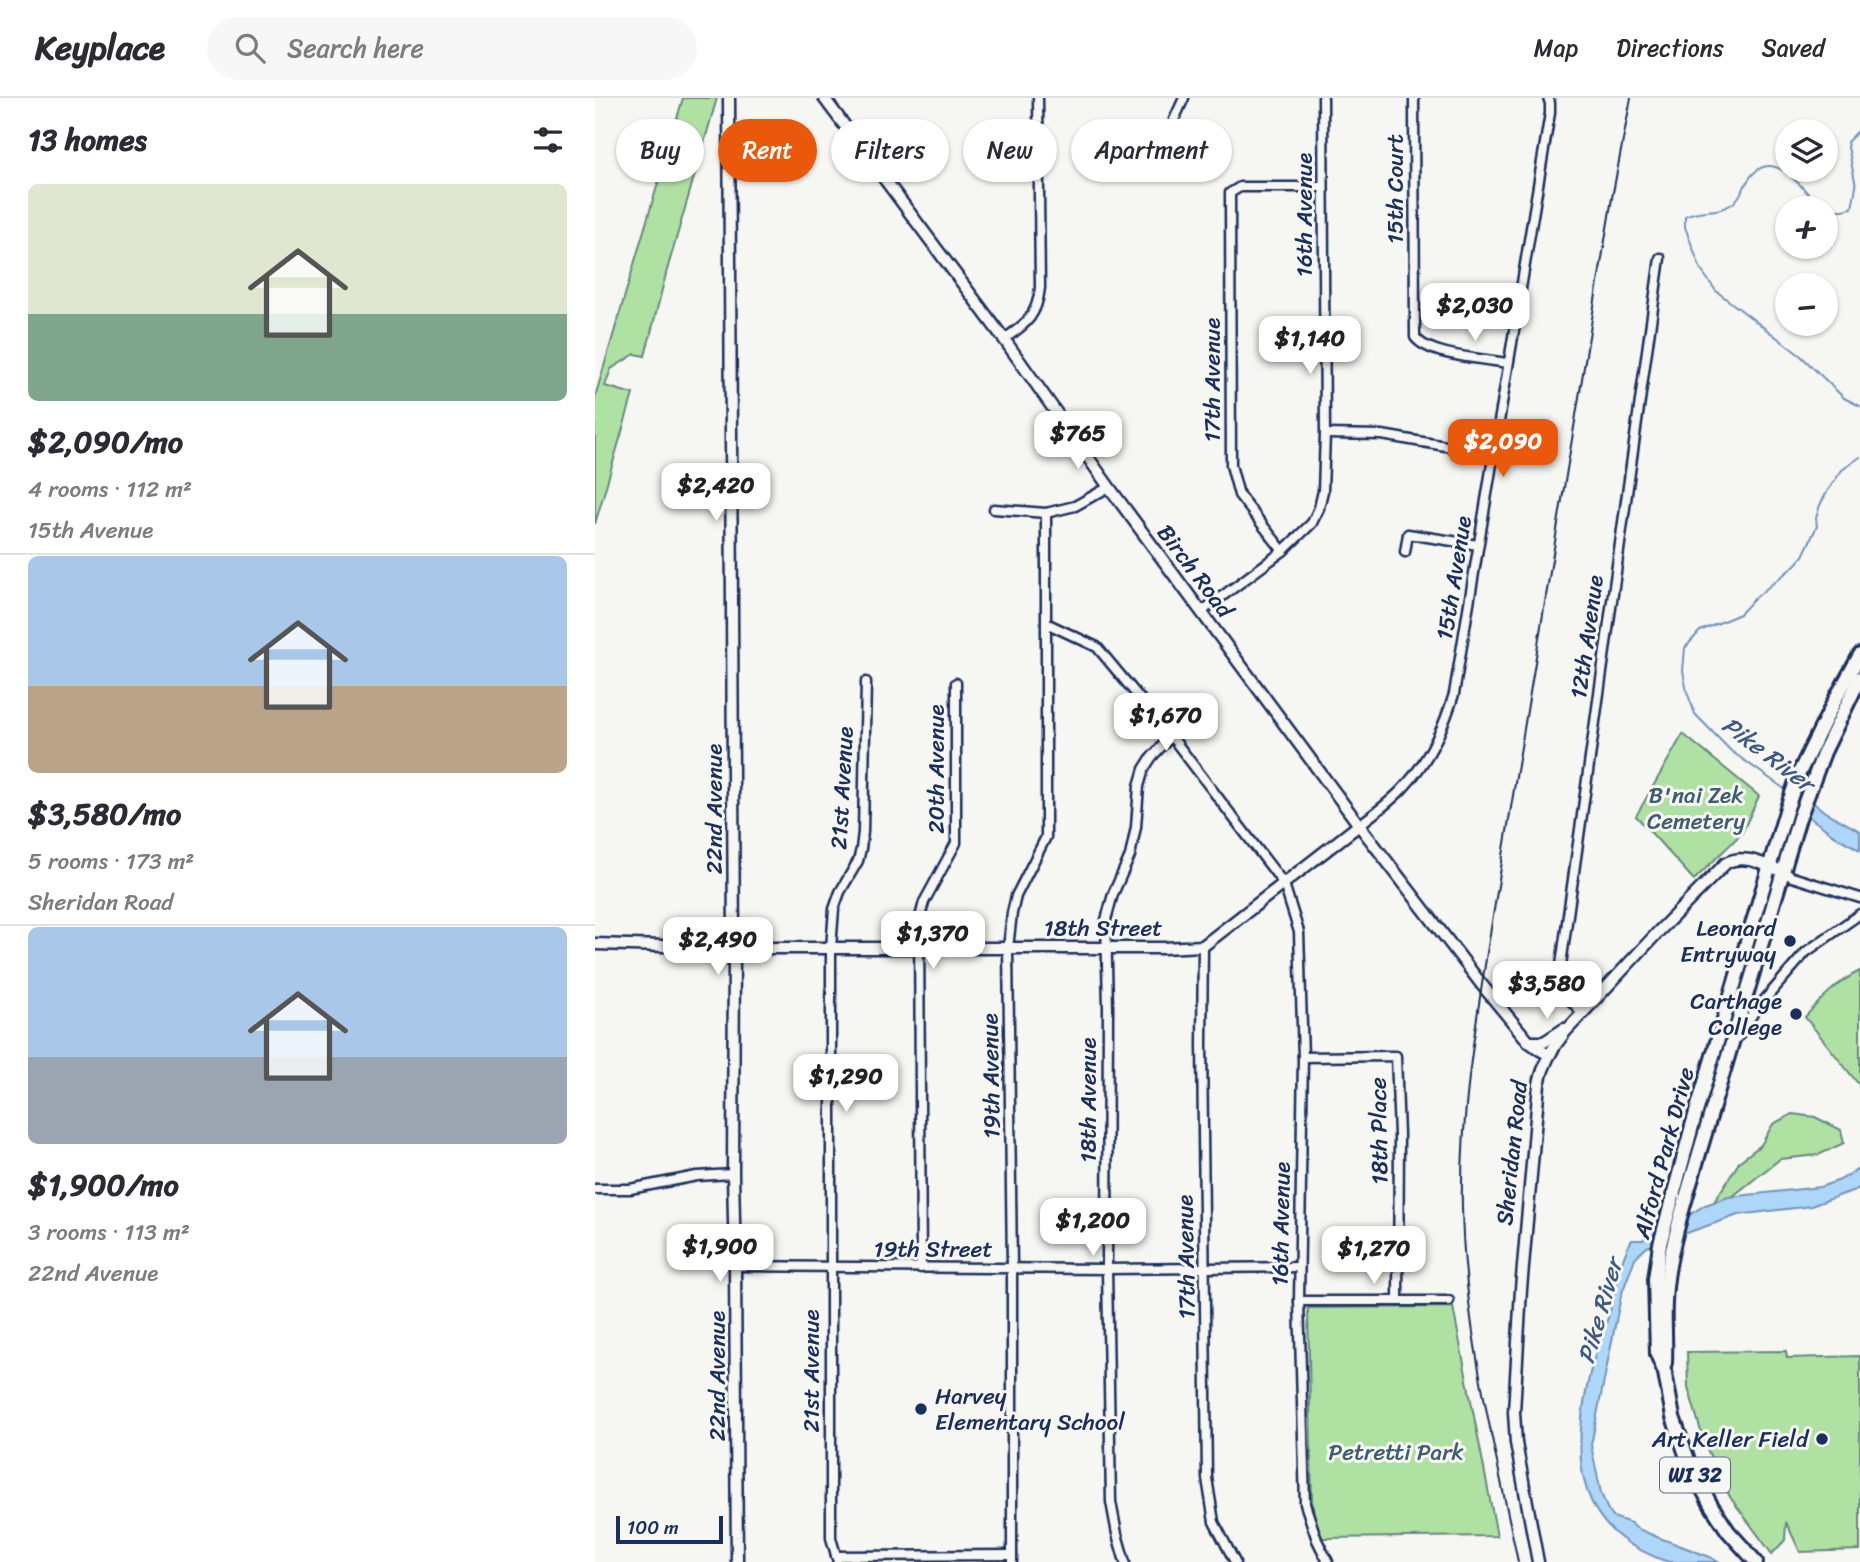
<!DOCTYPE html>
<html lang="en">
<head>
<meta charset="utf-8">
<style>
	body { margin:0; font-family:Sriracha,sans-serif; background:#f7f7f7; color:#2b2b33; height:100vh; display:flex; flex-direction:column; font-size:26px; white-space:nowrap }
	* { box-sizing:border-box; margin:0 }
	p { font-size:23px; color:#7c7c81 }
	.icon { flex:none; width:38px; height:38px; fill:none; stroke:currentColor; stroke-width:2; stroke-linecap:round; stroke-linejoin:round }
	.map { position:relative; flex:1; overflow:hidden }
	.panel { display:flex; flex-direction:column; background:#fff; width:595px }
	.panel>* { flex:none }
	.top-card { position:absolute; left:21px; top:21px; width:665px; height:63px; display:flex; gap:14px }
	.buttons { position:absolute; left:1180px; top:21px; display:grid; gap:14px }
	.buttons a { display:grid; place-items:center; width:63px; height:63px; border-radius:50%; background:#fff; box-shadow:0 2px 5px #0004; font-size:35px }
	.scale { position:absolute; left:21px; bottom:18px; width:107px; box-sizing:border-box; padding-left:7px; border:4px solid #1b2f5e; border-top:0; font-size:19px; line-height:24px; white-space:nowrap; color:#1b2f5e; -webkit-text-stroke:5px #f6f6f2; paint-order:stroke }
	.price { position:absolute; translate:-50% -60px; padding:0 16px; border-radius:14px; background:#fff; color:#222; font-size:23px; line-height:46px; filter:drop-shadow(0 2px 4px #0008) }
	.price::after { content:''; position:absolute; left:50%; top:42px; width:21px; height:16px; margin-left:-10px; background:inherit; clip-path:polygon(0 0,100% 0,50% 100%) }
	.price.selected { background:#ea580c; color:#fff }
	ul { padding:0; list-style:none }
	li { display:grid; align-content:center; gap:14px; height:371px; padding:0 28px }
	li+li { border-top:2px solid #e1e1e2 }
	li span { display:grid; place-items:center; height:217px; border-radius:10px; color:#555 }
	li>.icon { margin-inline-start:auto }
	span .icon { width:126px; height:126px; fill:#fffc; stroke-width:1 }
	li b { font-size:30px }
	h2 { display:flex; justify-content:space-between; align-items:center; height:84px; padding:0 28px; font-size:30px }
	.pill { padding:0 24px; border-radius:32px; background:#fff; box-shadow:0 2px 5px #0004; font-size:24px; line-height:63px }
	.pill.selected { background:#ea580c; color:#fff }
	header { display:flex; align-items:center; gap:42px; box-sizing:border-box; height:98px; padding:0 35px; background:#fff; border-bottom:2px solid #e1e1e2 }
	header strong { font-size:33px }
	nav { display:flex; gap:38px; margin-inline-start:auto; font-size:24px }
	.search { width:490px; height:63px; background:#f7f7f7; display:flex; align-items:center; gap:18px; box-sizing:border-box; padding:0 24px; border-radius:38px; color:#7c7c81; font-size:26px }
	main { display:flex; flex:1; min-height:0 }
	.map>svg:first-child { display:block }
	.green { fill:#afe1a2; stroke:#658880; stroke-width:2 }
	.water { fill:#add6f8; stroke:#7393ba; stroke-width:2 }
	.lines { fill:none; stroke-linecap:round; stroke-linejoin:round }
	.stream { stroke:#7393ba; stroke-width:2 }
	.minor-casing { stroke:#1b2f5e; stroke-width:13 }
	.tertiary-casing { stroke:#1b2f5e; stroke-width:15 }
	.primary-casing { stroke:#1b2f5e; stroke-width:18 }
	.minor { stroke:#f6f6f2; stroke-width:8 }
	.tertiary { stroke:#f6f6f2; stroke-width:10 }
	.primary { stroke:#f6f6f2; stroke-width:12 }
	.rail { stroke:#1b2f5e; stroke-width:2 }
	.poi-dot { fill:#1b2f5e; stroke:#f6f6f2; stroke-width:2.5 }
	.labels { text-anchor:middle; dominant-baseline:central; stroke-width:6; stroke-linejoin:round; paint-order:stroke }
	.shield { fill:#f6f6f2; stroke:#5d6b8a; stroke-width:2 }
	.shield-label { font-size:21px; font-weight:bold; fill:#1b2f5e }
	.street-label { font-size:23px; fill:#1b2f5e; stroke:#f6f6f2 }
	.park-label { font-size:23px; fill:#405c6f; stroke:#f6f6f2 }
	.poi-label { font-size:23px; fill:#1b2f5e; stroke:#f6f6f2; text-anchor:end }
	.water-label { font-size:24px; font-style:italic; fill:#405984; stroke:#f6f6f2 }
</style>
</head>
<body>
<header>
<strong>Keyplace</strong>
<div class="search"><svg class="icon" aria-label="search" viewBox="0 0 24 24"><circle cx="10" cy="10" r="6"/><path d="M15 15l6 6"/></svg>Search here</div>
<nav><a>Map</a><a>Directions</a><a>Saved</a></nav>
</header>
<main>
<section class="panel">
<h2>13 homes<svg class="icon" aria-label="filters" viewBox="0 0 24 24"><path d="M4 7h16M4 17h16"/><circle cx="9" cy="7" r="2"/><circle cx="15" cy="17" r="2"/></svg></h2>
<ul>
<li><span style="background:linear-gradient(#dfe7d0 60%,#7fa58c 0)"><svg class="icon" aria-label="home" viewBox="0 0 24 24"><path d="M3 11l9-7 9 7M6 9v11h12V9"/></svg></span><div><b>$2,090/mo</b><p>4 rooms · 112 m²</p><p>15th Avenue</p></div></li>
<li><span style="background:linear-gradient(#a9c7e8 60%,#b9a48a 0)"><svg class="icon" aria-label="home" viewBox="0 0 24 24"><path d="M3 11l9-7 9 7M6 9v11h12V9"/></svg></span><div><b>$3,580/mo</b><p>5 rooms · 173 m²</p><p>Sheridan Road</p></div></li>
<li><span style="background:linear-gradient(#a9c7e8 60%,#9aa5b1 0)"><svg class="icon" aria-label="home" viewBox="0 0 24 24"><path d="M3 11l9-7 9 7M6 9v11h12V9"/></svg></span><div><b>$1,900/mo</b><p>3 rooms · 113 m²</p><p>22nd Avenue</p></div></li>
</ul>
</section>
<div class="map">
<svg width="1265" height="1464" viewBox="0 0 1265 1464">
	<rect width="100%" height="100%" fill="#f6f6f2"/>
	<filter id="ink" filterUnits="userSpaceOnUse"><feTurbulence type="fractalNoise" baseFrequency=".0143" numOctaves="2"/><feDisplacementMap in="SourceGraphic" scale="14" xChannelSelector="R" yChannelSelector="G"/><feConvolveMatrix kernelMatrix="1 2 1 2 8 2 1 2 1" color-interpolation-filters="sRGB"/></filter>
	<g filter="url(#ink)">
		<g class="green">
			<polygon points="88,0 122,0 72,172 50,258 40,256 16,271 10,288 38,296 0,426 0,299"/>
			<polygon points="1088,636 1164,698 1147,735 1099,782 1041,718"/>
			<path d="M1265,873V988L1210,919C1226,901 1242,884 1265,873Z"/>
			<polygon points="1197,1016 1220,1019 1246,1032 1249,1045 1223,1057 1185,1061 1138,1098 1119,1104 1145,1063 1166,1047 1178,1026"/>
			<polygon points="858,1209 902,1438 727,1440 720,1421 717,1404 713,1210"/>
			<polygon points="1191,1253 1192,1260 1265,1258 1265,1452 1205,1454 1191,1424 1190,1442 1177,1456 1135,1399 1110,1347 1093,1289 1092,1254"/>
		</g>
		<g class="water">
			<polygon points="1215,702 1230,714 1265,733 1265,752 1243,740 1214,719 1211,716"/>
			<path d="M1265,1070V1090L1216,1108L1143,1117L1052,1149L1040,1160L1026,1198L996,1347L1006,1395L1012,1410L1018,1419L1036,1425L1041,1430L1062,1439L1115,1459L1123,1464C1108,1464 1090,1464 1075,1464C1063,1462 1047,1453 1036,1447C977,1411 980,1344 993,1284C996,1269 1001,1253 1006,1238C1009,1230 1013,1221 1015,1213C1022,1189 1024,1163 1037,1142H1048L1050,1139L1047,1131L1049,1127H1062L1091,1119L1110,1107L1134,1099L1225,1089L1245,1082Z"/>
		</g>
		<g class="lines">
			<g class="stream">
				<path d="M1228,110C1211,98 1183,50 1159,75C1149,84 1148,98 1137,106C1123,116 1104,110 1090,118V129L1106,172L1121,193L1206,258L1249,300L1265,308"/>
				<polyline points="1230,112 1248,112 1257,110 1261,88 1252,44 1265,31"/>
				<polyline points="1191,692 1136,653 1100,616 1092,594 1088,573 1090,550 1105,533 1145,516 1160,500 1198,469 1208,458 1222,428 1221,420 1225,407 1233,392 1247,372 1265,359"/>
			</g>
			<defs>
				<g id="minor">
					<path d="M819,0L820,239C833,258 890,261 913,265"/>
					<polyline points="579,22 589,0"/>
					<path d="M409,241C432,226 442,217 445,190L443,0"/>
					<polyline points="730,336 787,337 897,356"/>
					<polyline points="399,411 451,415 480,408 514,389"/>
					<polyline points="688,453 644,397 636,367 635,95 645,89 728,89"/>
					<polyline points="810,454 813,436 883,447"/>
					<polyline points="606,514 688,453 717,425 724,410 728,393 730,336 728,0"/>
					<polyline points="451,525 502,549 576,638 689,786 704,834 708,959 704,1203 710,1406 722,1442 733,1464"/>
					<path d="M764,727C780,715 797,703 810,688C833,663 849,629 859,596L955,15V5L953,0"/>
					<polyline points="1189,774 1197,779 1265,800"/>
					<polyline points="608,848 607,945 612,1380 619,1424 640,1464"/>
					<path d="M988,915C974,902 964,893 965,874L1065,160"/>
					<polyline points="1143,939 1159,914 1211,854 1265,816"/>
					<polyline points="708,959 801,958 804,1037 803,1202"/>
					<polyline points="0,1091 35,1091 102,1078 138,1076"/>
					<polyline points="140,1168 512,1171 704,1169"/>
					<polyline points="326,1170 324,823 329,804 361,745 361,585"/>
					<polyline points="704,1203 854,1203"/>
					<polyline points="241,1458 417,1457"/>
					<polyline points="243,1464 236,1440 236,850 239,811 245,794 263,763 266,751 268,734 271,584"/>
					<polyline points="417,1464 417,1170 413,850 417,815 421,798 451,739 451,415"/>
					<polyline points="530,1464 522,1436 516,1404 512,1171 513,910 511,822 518,796 535,758 541,729 544,688 549,671 556,660 576,638"/>
				</g>
				<g id="tertiary">
					<polyline points="134,0 139,850 138,1076 140,1168 142,1464"/>
					<polyline points="229,0 409,241 514,389 764,727 887,887 934,944 945,952 954,957"/>
					<polyline points="0,846 139,850 568,850 608,848 764,727"/>
					<polyline points="935,944 949,944 969,931"/>
					<path d="M943,1464L921,1345L919,1314L926,1191L944,986C948,966 957,950 970,934L1064,833L1131,765C1149,755 1170,767 1189,774"/>
				</g>
				<g id="primary">
					<path d="M1070,1265C1071,1244 1069,1224 1070,1204C1071,1171 1080,1138 1089,1106L1204,720L1229,654L1265,580"/>
					<polyline points="1161,1464 1133,1433 1116,1407 1095,1368 1078,1319 1070,1275 1062,1256 1060,1181 1065,1146 1097,1028 1191,713 1204,675 1241,600 1265,557"/>
				</g>
			</defs>
			<use href="#minor" class="minor-casing"/>
			<use href="#tertiary" class="tertiary-casing"/>
			<use href="#primary" class="primary-casing"/>
			<use href="#minor" class="minor"/>
			<use href="#tertiary" class="tertiary"/>
			<use href="#primary" class="primary"/>
			<path class="rail" d="M923,1464C899,1347 869,1229 867,1109C865,1015 881,923 896,830L1017,100L1036,0"/>
		</g>
	</g>
	<g class="poi-dot">
		<circle cx="1195" cy="843" r="7"/>
		<circle cx="1201" cy="916" r="7"/>
		<circle cx="326" cy="1311" r="7"/>
		<circle cx="1227" cy="1341" r="7"/>
	</g>
	<g class="labels">
		<rect class="shield" x="1065" y="1359.5" width="70" height="35" rx="5"/>
		<g class="shield-label">
			<text x="1100" y="1377">WI 32</text>
		</g>
		<g class="street-label">
			<text transform="translate(800 91) rotate(-90)">15th Court</text>
			<text transform="translate(709 117) rotate(-90)">16th Avenue</text>
			<text transform="translate(617 282) rotate(-90)">17th Avenue</text>
			<text transform="translate(600 473) rotate(53)">Birch Road</text>
			<text transform="translate(859 480) rotate(-81)">15th Avenue</text>
			<text transform="translate(992 539) rotate(-82)">12th Avenue</text>
			<text transform="translate(341 671) rotate(-90)">20th Avenue</text>
			<text transform="translate(247 690) rotate(-87)">21st Avenue</text>
			<text transform="translate(119 711) rotate(-90)">22nd Avenue</text>
			<text x="508" y="830">18th Street</text>
			<text transform="translate(396 978) rotate(-91)">19th Avenue</text>
			<text transform="translate(493 1002) rotate(-90)">18th Avenue</text>
			<text transform="translate(784 1033) rotate(-91)">18th Place</text>
			<text transform="translate(917 1055) rotate(-84)">Sheridan Road</text>
			<text transform="translate(1069 1055) rotate(-75)">Alford Park Drive</text>
			<text transform="translate(686 1126) rotate(-89)">16th Avenue</text>
			<text x="338" y="1151">19th Street</text>
			<text transform="translate(591 1159) rotate(-91)">17th Avenue</text>
			<text transform="translate(216 1273) rotate(-90)">21st Avenue</text>
			<text transform="translate(122 1278) rotate(-90)">22nd Avenue</text>
		</g>
		<g class="park-label">
			<text x="1101" y="697">B'nai Zek<tspan x="1101" dy="26">Cemetery</tspan></text>
			<text x="801" y="1354">Petretti Park</text>
		</g>
		<g class="poi-label">
			<text x="1181" y="830">Leonard<tspan x="1181" dy="26">Entryway</tspan></text>
			<text x="1187" y="903">Carthage<tspan x="1187" dy="26">College</tspan></text>
			<text x="340" y="1298" text-anchor="start">Harvey<tspan x="340" dy="26">Elementary School</tspan></text>
			<text x="1213" y="1341">Art Keller Field</text>
		</g>
		<g class="water-label">
			<text transform="translate(1173 656) rotate(37)">Pike River</text>
			<text transform="translate(1005 1213) rotate(-74)">Pike River</text>
		</g>
	</g>
</svg>
<div class="buttons">
<a><svg class="icon" aria-label="layers" viewBox="0 0 24 24"><path d="M12 4l9 5-9 5-9-5zM3 14l9 5 9-5"/></svg></a>
<a>+</a>
<a>−</a>
</div>
<div class="scale">100 m</div>
<b class="price" style="left:880px;top:245px">$2,030</b>
<b class="price" style="left:715px;top:278px">$1,140</b>
<b class="price" style="left:483px;top:373px">$765</b>
<b class="price selected" style="left:908px;top:381px">$2,090</b>
<b class="price" style="left:121px;top:425px">$2,420</b>
<b class="price" style="left:571px;top:655px">$1,670</b>
<b class="price" style="left:338px;top:873px">$1,370</b>
<b class="price" style="left:123px;top:879px">$2,490</b>
<b class="price" style="left:952px;top:923px">$3,580</b>
<b class="price" style="left:251px;top:1016px">$1,290</b>
<b class="price" style="left:498px;top:1160px">$1,200</b>
<b class="price" style="left:125px;top:1186px">$1,900</b>
<b class="price" style="left:779px;top:1188px">$1,270</b>
<div class="top-card">
<a class="pill">Buy</a>
<a class="pill selected">Rent</a>
<a class="pill">Filters</a>
<a class="pill">New</a>
<a class="pill">Apartment</a>
</div>
</div>
</main>
</body>
</html>
